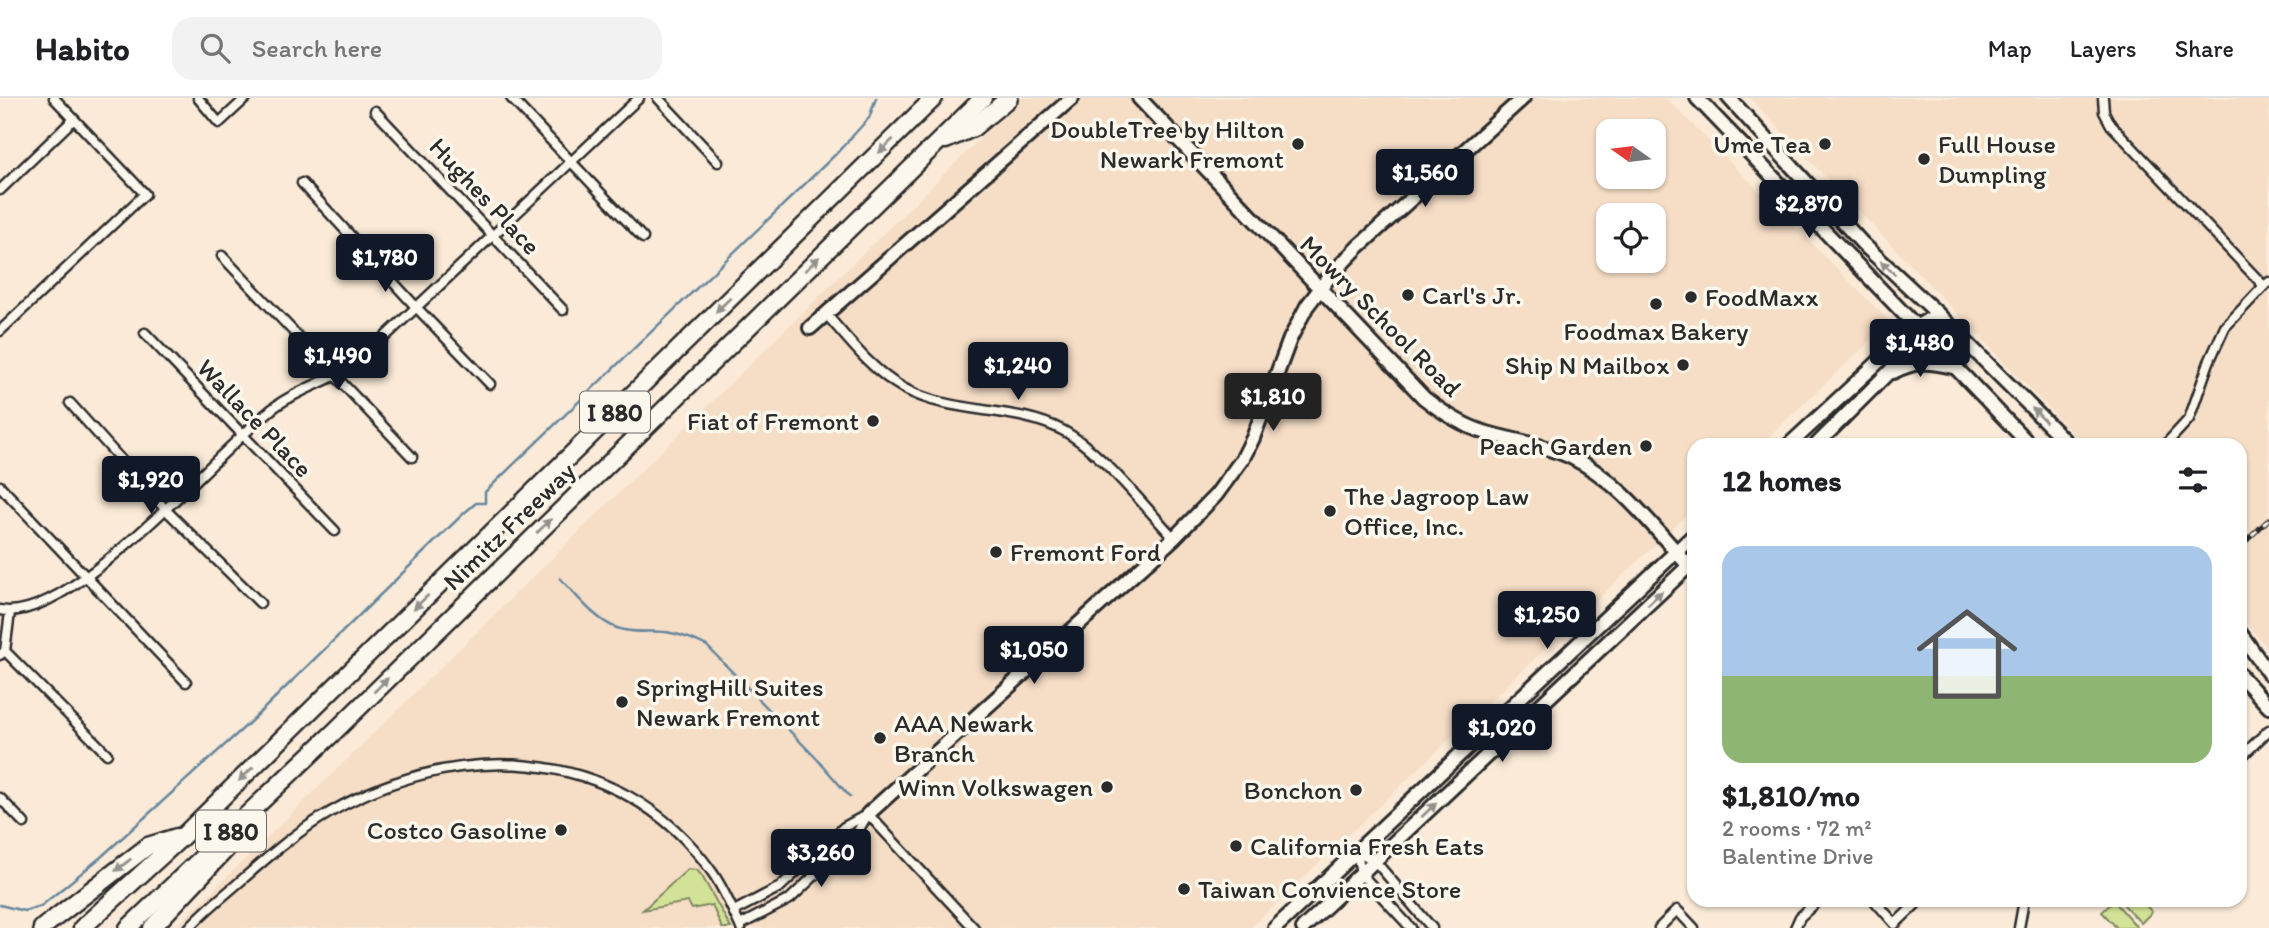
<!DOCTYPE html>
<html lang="en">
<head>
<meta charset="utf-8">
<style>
	body { margin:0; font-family:Itim,sans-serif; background:#f2f2f2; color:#202124; height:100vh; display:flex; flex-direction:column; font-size:26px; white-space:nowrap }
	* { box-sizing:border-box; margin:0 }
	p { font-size:23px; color:#757577 }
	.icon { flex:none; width:38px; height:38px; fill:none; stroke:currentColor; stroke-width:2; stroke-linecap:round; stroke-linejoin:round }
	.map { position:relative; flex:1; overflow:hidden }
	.details { position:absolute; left:1687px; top:340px; width:560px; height:469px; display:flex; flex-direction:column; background:#fff; border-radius:21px; box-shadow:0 2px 5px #0004 }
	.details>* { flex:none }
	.needle { width:46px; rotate:284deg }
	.controls { position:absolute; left:1596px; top:21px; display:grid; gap:14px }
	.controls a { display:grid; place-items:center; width:70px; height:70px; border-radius:14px; background:#fff; box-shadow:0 2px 5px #0004; font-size:35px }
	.price { position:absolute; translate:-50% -60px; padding:0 16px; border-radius:7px; background:#111827; color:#fff; font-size:23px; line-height:46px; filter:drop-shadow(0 2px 4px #0008) }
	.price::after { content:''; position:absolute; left:50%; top:42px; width:21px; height:16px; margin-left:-10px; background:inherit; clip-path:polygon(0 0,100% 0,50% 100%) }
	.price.selected { background:#222; color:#fff }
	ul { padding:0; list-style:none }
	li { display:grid; align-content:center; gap:14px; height:371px; padding:0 35px }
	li+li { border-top:2px solid #e0e0e0 }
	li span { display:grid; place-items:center; height:217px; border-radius:21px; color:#555 }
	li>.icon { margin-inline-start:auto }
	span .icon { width:126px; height:126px; fill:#fffc; stroke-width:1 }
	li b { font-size:30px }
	h2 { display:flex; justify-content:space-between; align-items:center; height:84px; padding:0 35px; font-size:30px }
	header { display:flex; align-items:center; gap:42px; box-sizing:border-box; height:98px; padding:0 35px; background:#fff; border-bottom:2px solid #e0e0e0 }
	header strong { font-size:33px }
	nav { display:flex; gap:38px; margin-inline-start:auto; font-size:24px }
	.search { width:490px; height:63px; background:#f2f2f2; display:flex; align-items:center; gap:18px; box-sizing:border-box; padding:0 24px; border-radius:21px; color:#757577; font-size:26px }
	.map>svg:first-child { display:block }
	.built { fill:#f5ddc6; fill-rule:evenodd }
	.green { fill:#d2e397; stroke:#7e8761; stroke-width:2 }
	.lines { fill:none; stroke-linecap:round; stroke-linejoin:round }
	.stream { stroke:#66879e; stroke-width:2.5 }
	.street-casing { stroke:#2b2b2b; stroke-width:13 }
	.secondary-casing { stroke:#2b2b2b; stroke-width:18 }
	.highway-casing { stroke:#2b2b2b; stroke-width:21 }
	.street { stroke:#fbf7ec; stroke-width:8 }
	.secondary { stroke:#fbf7ec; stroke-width:12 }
	.highway { stroke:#fbf7ec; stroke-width:16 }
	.rail-casing { stroke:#2b2b2b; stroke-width:5 }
	.rail { stroke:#fbf7ec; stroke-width:2.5; stroke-dasharray:8; stroke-linecap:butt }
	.oneway { fill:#93918c }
	.poi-dot { fill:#2b2b2b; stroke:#fbf7ec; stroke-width:2.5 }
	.labels { text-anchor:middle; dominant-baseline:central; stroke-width:7; stroke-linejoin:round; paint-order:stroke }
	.shield { fill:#fbf7ec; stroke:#696865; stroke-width:2 }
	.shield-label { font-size:24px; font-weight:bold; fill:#2b2b2b }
	.poi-label { font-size:26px; fill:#2b2b2b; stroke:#fbf7ec; text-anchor:start }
	.street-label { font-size:26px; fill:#2b2b2b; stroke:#fbf7ec }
</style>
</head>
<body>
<header>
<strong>Habito</strong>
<div class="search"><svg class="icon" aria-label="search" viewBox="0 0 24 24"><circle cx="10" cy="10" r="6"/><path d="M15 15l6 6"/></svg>Search here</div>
<nav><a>Map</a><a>Layers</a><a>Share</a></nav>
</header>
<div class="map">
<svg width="2269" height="830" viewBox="0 0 2269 830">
	<rect width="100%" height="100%" fill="#faead7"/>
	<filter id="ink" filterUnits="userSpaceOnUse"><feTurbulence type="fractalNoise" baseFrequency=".0143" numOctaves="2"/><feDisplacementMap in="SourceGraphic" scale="14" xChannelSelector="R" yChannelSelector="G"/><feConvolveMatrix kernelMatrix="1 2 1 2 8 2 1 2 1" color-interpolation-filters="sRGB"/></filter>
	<g filter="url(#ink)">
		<g class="built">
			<path d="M1022,0H1666L1890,224L1761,346H1694V410L1250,830H175ZM1608,33H1654V79H1608ZM1608,117H1654V163H1608Z"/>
			<polygon points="1750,0 2269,0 2269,551 2240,519 2240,346 2083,346"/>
		</g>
		<g class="green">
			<polygon points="688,771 697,772 702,778 731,830 722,830 712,807 692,811 688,804 643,812"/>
			<polygon points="2119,802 2141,802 2152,814 2141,825"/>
			<polygon points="2114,803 2137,829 2135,830 2117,830 2102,814"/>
		</g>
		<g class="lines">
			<g class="stream">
				<path d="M560,480C576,497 595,522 617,530C635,537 653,531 671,535C684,537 695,542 707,548L817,661L850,699"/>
				<polyline points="0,807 24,813 41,808 101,759 248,626 463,416 476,405 485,405 485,394 836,56 869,20 876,0"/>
			</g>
			<defs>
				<g id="street">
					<polyline points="198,0 219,25 246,0"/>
					<polyline points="511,0 643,140"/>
					<polyline points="658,0 718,64"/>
					<polyline points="2103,0 2104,14 2111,27 2264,188 2269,184"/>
					<polyline points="375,13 563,212"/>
					<polyline points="302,85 416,209 490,286"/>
					<polyline points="0,92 73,22"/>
					<polyline points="222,158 412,359"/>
					<path d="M826,216C849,242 872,273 903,290C951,317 1013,307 1062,332C1099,351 1144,408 1174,440"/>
					<polyline points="0,233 145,96 54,0"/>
					<polyline points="145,235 335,433"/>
					<polyline points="70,305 166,412 260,505"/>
					<polyline points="2166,346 2189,321 2209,264 2225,229 2264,188"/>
					<polyline points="0,388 186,584"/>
					<path d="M0,512C72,527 218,351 276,308C301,290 330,283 356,266L639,0"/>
					<polyline points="5,553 107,656"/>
					<polyline points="0,557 5,553 10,514"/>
					<polyline points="2240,660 2269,632"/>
					<polyline points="0,700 24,725"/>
					<polyline points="868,716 974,830"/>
					<polyline points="1357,753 1375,763 1432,830"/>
					<polyline points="1357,753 1361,776 1411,830"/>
					<polyline points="1874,802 1895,826 1917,805 1914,802"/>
					<polyline points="734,813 780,789 844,729 868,716"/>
					<polyline points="740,827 790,801 854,740 868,716"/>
					<path d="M189,830C206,811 225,797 244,780C268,759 292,738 319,721C447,641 618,641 712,774C724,791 732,811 741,830"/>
					<polyline points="1659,830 1677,812 1694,830"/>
					<polyline points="1795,830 1800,819 1819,802"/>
					<polyline points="2019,830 2024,802"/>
				</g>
				<g id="secondary">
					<path d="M1139,0L1424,300C1442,314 1461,327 1484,334C1513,343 1543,346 1571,359C1619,382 1654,430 1689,468"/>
					<polyline points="1697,0 2029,346"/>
					<polyline points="1729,0 1863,146 1938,216 2068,346"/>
					<polyline points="810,230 1072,0"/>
					<path d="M1893,274C1917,262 1928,263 1953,269"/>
					<polyline points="1790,346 1916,229 1938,216"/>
					<polyline points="1817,346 1925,238 1929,231"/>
					<polyline points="2240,535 2269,576"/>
					<polyline points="2240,577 2269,609"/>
					<polyline points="868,716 1174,440 1216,397 1243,360 1253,340 1290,241 1307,208 1330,178 1358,149 1523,0"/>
					<polyline points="1275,830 1694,437"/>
					<polyline points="1303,830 1693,464"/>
				</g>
				<g id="highway">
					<polyline points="946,42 973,30 1009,0"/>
					<polyline points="42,830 148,748 177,739"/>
					<polyline points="82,830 183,738 934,0"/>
					<polyline points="128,830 333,635 983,0"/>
					<polyline points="152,830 227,750"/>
				</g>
			</defs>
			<use href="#street" class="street-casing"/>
			<use href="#secondary" class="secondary-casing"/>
			<use href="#highway" class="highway-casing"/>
			<use href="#street" class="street"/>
			<use href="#secondary" class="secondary"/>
			<use href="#highway" class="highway"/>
			<defs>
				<polyline id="rail" points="2240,449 2269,421"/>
			</defs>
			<use href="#rail" class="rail-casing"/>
			<use href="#rail" class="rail"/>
		</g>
		<defs><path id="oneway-solid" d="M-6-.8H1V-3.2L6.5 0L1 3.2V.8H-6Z" transform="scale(1.75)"/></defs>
		<g class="oneway">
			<use href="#oneway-solid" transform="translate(886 48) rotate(136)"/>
			<use href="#oneway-solid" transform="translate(812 166) rotate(-44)"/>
			<use href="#oneway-solid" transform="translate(1888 170) rotate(-137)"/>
			<use href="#oneway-solid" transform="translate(723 207) rotate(136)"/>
			<use href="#oneway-solid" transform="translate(2039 317) rotate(-135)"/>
			<use href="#oneway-solid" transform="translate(544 428) rotate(-44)"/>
			<use href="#oneway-solid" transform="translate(1655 500) rotate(-43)"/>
			<use href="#oneway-solid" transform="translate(421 504) rotate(136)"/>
			<use href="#oneway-solid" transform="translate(381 587) rotate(-45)"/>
			<use href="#oneway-solid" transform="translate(246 676) rotate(136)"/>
			<use href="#oneway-solid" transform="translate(1429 712) rotate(-43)"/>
			<use href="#oneway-solid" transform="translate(123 767) rotate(142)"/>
		</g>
	</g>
	<g class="poi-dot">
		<circle cx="1298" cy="46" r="7"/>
		<circle cx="1825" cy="46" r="7"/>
		<circle cx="1924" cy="61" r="7"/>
		<circle cx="1408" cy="197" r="7"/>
		<circle cx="1691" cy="199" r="7"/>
		<circle cx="1656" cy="206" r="7"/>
		<circle cx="1683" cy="267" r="7"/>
		<circle cx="873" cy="323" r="7"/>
		<circle cx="1646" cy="348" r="7"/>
		<circle cx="1330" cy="413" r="7"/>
		<circle cx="996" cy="454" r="7"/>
		<circle cx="622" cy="604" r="7"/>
		<circle cx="880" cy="640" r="7"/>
		<circle cx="1107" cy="689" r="7"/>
		<circle cx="1356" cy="692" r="7"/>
		<circle cx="561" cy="732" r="7"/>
		<circle cx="1236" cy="748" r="7"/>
		<circle cx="1184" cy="791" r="7"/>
	</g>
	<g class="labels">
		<g class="shield">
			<rect x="580" y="293.5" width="70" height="41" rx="5"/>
			<rect x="196" y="712.5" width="70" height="41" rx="5"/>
		</g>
		<g class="shield-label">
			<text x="615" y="314">I 880</text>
			<text x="231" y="733">I 880</text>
		</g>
		<g class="poi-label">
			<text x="1284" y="31" text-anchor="end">DoubleTree by Hilton<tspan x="1284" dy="30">Newark Fremont</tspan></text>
			<text x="1811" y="46" text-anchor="end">Ume Tea</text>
			<text x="1938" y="46">Full House<tspan x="1938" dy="30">Dumpling</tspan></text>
			<text x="1422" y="197">Carl's Jr.</text>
			<text x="1705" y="199">FoodMaxx</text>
			<text x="1656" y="233" text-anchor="middle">Foodmax Bakery</text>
			<text x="1669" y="267" text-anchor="end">Ship N Mailbox</text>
			<text x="859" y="323" text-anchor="end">Fiat of Fremont</text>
			<text x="1632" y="348" text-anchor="end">Peach Garden</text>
			<text x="1344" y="398">The Jagroop Law<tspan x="1344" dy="30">Office, Inc.</tspan></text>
			<text x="1010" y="454">Fremont Ford</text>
			<text x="636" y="589">SpringHill Suites<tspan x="636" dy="30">Newark Fremont</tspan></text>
			<text x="894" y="625">AAA Newark<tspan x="894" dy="30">Branch</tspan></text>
			<text x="1093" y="689" text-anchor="end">Winn Volkswagen</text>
			<text x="1342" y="692" text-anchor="end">Bonchon</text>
			<text x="547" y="732" text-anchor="end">Costco Gasoline</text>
			<text x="1250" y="748">California Fresh Eats</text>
			<text x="1198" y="791">Taiwan Convience Store</text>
		</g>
		<g class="street-label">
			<text transform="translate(485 98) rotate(47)">Hughes Place</text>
			<text transform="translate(1381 218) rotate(45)">Mowry School Road</text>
			<text transform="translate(255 320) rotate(46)">Wallace Place</text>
			<text transform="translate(509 428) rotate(-44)">Nimitz Freeway</text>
		</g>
	</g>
</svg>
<div class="controls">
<a><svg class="needle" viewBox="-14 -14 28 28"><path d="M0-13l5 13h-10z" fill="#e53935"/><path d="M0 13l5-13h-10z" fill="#757577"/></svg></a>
<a><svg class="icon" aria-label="locate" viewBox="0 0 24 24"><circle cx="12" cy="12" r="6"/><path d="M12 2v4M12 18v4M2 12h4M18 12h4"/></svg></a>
</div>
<b class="price" style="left:1425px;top:111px">$1,560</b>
<b class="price" style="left:1809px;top:142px">$2,870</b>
<b class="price" style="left:385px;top:196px">$1,780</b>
<b class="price" style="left:1920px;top:281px">$1,480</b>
<b class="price" style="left:338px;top:294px">$1,490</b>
<b class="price" style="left:1018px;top:304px">$1,240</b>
<b class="price selected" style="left:1273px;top:335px">$1,810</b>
<b class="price" style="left:151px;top:418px">$1,920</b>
<b class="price" style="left:1547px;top:553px">$1,250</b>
<b class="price" style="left:1034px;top:588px">$1,050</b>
<b class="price" style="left:1502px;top:666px">$1,020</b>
<b class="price" style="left:821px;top:791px">$3,260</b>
<section class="details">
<h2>12 homes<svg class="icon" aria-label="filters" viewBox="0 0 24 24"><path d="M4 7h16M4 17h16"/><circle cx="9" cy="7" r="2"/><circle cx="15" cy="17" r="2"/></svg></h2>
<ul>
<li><span style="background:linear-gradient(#a9c7e8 60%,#8fb573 0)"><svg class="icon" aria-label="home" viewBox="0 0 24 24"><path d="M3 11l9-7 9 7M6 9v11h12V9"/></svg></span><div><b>$1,810/mo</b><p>2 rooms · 72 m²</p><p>Balentine Drive</p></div></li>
</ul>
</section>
</div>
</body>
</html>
